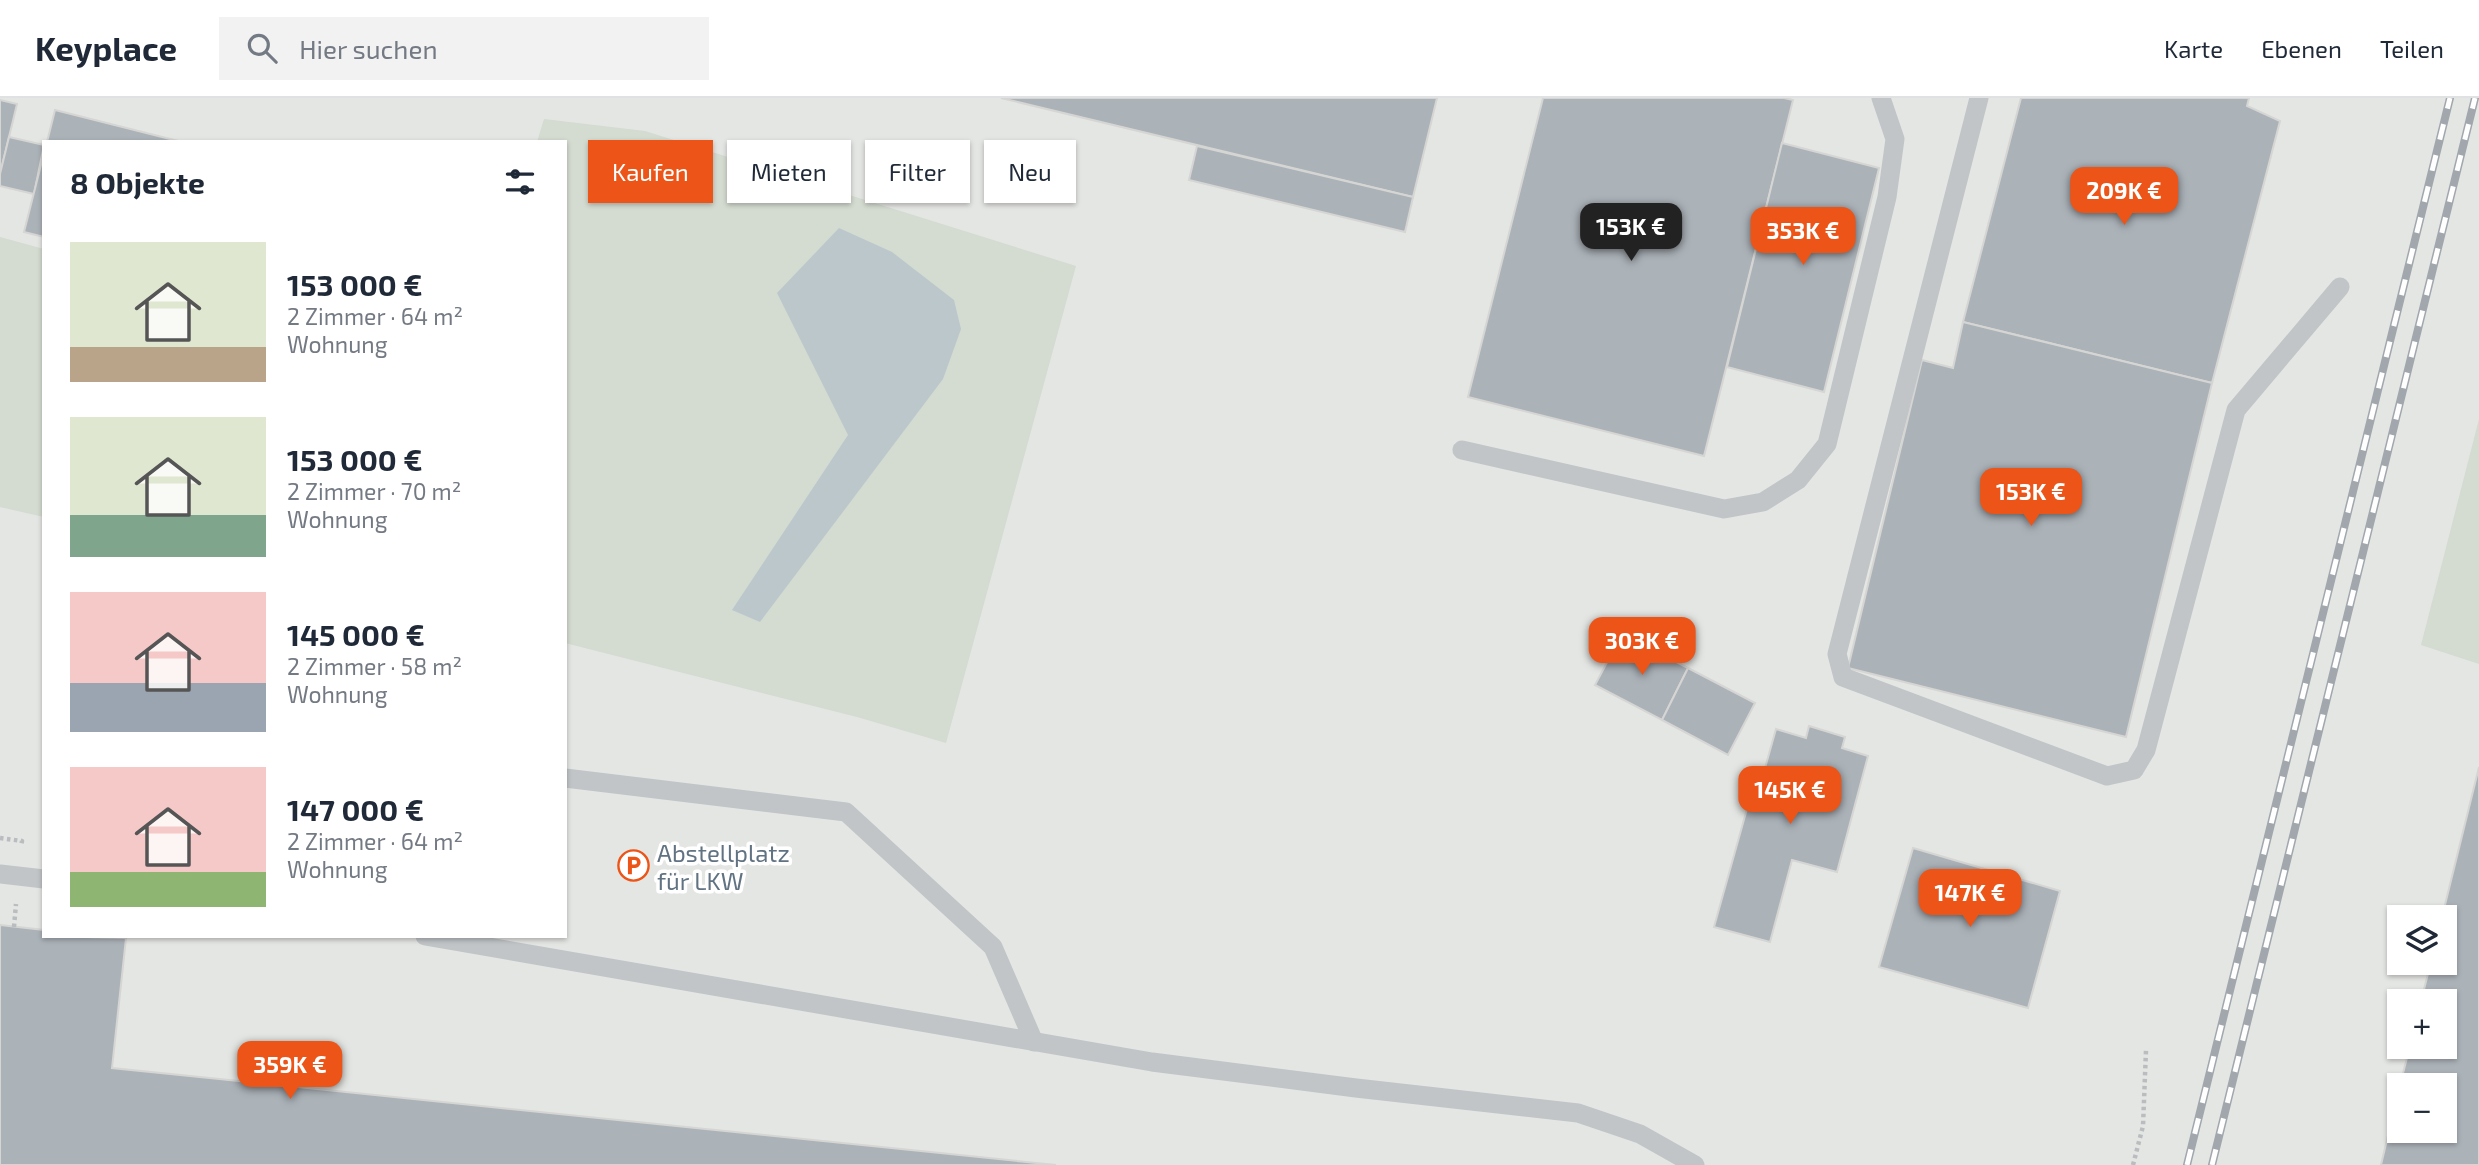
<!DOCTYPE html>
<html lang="de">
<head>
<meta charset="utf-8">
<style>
	body { margin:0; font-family:"Exo 2",sans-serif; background:#f2f2f3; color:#1f2937; height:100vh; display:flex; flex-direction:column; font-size:26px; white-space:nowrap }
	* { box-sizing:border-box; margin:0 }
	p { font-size:23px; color:#747a83 }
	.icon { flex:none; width:38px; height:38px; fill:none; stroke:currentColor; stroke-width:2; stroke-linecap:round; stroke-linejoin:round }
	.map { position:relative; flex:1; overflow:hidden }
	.side { position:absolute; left:42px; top:42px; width:525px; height:798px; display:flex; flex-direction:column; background:#fff; border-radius:0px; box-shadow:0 2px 5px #0004 }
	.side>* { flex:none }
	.hud { position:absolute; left:588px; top:42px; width:665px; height:63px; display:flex; gap:14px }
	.buttons { position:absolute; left:2387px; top:807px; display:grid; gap:14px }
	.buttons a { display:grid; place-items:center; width:70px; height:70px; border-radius:0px; background:#fff; box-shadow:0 2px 5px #0004; font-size:35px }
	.price { position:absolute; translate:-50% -60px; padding:0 16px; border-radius:14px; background:#ec5418; color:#fff; font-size:23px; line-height:46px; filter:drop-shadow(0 2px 4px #0008) }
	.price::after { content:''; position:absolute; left:50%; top:42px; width:21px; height:16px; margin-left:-10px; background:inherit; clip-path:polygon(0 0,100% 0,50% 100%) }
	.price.current { background:#222; color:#fff }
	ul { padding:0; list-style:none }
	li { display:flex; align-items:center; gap:21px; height:175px; padding:0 28px }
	li span { display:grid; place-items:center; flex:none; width:196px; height:140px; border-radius:0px; color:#555 }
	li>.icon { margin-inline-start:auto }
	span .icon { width:84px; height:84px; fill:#fffc; stroke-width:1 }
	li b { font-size:30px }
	h2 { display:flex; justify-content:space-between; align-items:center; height:84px; padding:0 28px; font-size:30px }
	.pill { padding:0 24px; border-radius:0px; background:#fff; box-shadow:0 2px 5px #0004; font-size:24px; line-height:63px }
	.pill.current { background:#ec5418; color:#fff }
	header { display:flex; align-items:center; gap:42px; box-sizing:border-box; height:98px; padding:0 35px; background:#fff; border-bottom:2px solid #e0e1e3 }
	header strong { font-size:33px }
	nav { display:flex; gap:38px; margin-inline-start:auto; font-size:24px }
	.search { width:490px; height:63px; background:#f2f2f3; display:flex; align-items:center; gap:18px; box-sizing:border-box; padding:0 24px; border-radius:0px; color:#747a83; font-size:26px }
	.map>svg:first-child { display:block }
	.built { fill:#e4e6e3; fill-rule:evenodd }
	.green { fill:#d4dbd0 }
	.water { fill:#bcc7cc }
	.building { fill:#abb2b8; stroke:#d5d5d3; stroke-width:2 }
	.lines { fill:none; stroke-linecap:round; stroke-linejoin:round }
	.path { stroke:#babdbf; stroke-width:4.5; stroke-dasharray:3.5 3.5; stroke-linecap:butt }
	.lane { stroke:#c1c5c8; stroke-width:19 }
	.rail-casing { stroke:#a1a7ad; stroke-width:8 }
	.rail { stroke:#fff; stroke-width:5; stroke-dasharray:16; stroke-linecap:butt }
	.labels { text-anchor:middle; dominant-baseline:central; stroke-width:7; stroke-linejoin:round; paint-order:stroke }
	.poi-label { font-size:24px; fill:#617282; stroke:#fff; text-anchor:start }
</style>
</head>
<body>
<header>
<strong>Keyplace</strong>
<div class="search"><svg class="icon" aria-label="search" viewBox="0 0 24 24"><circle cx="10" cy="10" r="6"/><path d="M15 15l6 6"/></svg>Hier suchen</div>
<nav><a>Karte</a><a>Ebenen</a><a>Teilen</a></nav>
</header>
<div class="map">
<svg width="2479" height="1067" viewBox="0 0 2479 1067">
	<rect width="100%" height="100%" fill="#f4f4f0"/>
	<path class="built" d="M0,0H2479V1067H0ZM44,44H565V838H44ZM2399,819H2445V864H2399ZM2399,903H2445V948H2399ZM2399,987H2445V1032H2399Z"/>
	<g class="green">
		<polygon points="544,21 645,33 1076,168 946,645 857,619 565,545 565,44 537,44"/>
		<polygon points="0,139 44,151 44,419 0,409"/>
		<polygon points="2479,321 2479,566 2421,547"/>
	</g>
	<polygon class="water" points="839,130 892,154 954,202 961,231 943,281 760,524 732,512 848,337 777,195"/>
	<g class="building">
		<polygon points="1001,0 1437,0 1413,99"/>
		<polygon points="1543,0 1784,0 1793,2 1704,358 1468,299"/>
		<polygon points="2021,0 2249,0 2247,8 2280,23 2212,285 1963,224"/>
		<polygon points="0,2 17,6 0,76"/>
		<polygon points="55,12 182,44 47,44"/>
		<polygon points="9,39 44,47 34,96 0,88 0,76"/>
		<polygon points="1782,45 1879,70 1824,294 1727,269"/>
		<polygon points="1197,48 1413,99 1405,134 1189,82"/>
		<polygon points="44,55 44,139 24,134"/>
		<polygon points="1963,224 2212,285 2126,639 1848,570 1922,262 1953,270"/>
		<polygon points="1622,536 1688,570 1662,622 1595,587"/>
		<polygon points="1688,570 1755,605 1728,657 1662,622"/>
		<polygon points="1809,628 1845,639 1842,650 1868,658 1837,774 1792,762 1770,844 1714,829 1750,700 1756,702 1776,631 1806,640"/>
		<polygon points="2479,669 2479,1067 2381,1067 2399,991 2399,1032 2445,1032 2445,987 2400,987 2410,948 2445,948 2445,903 2421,903 2431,864 2445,864 2445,819 2442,819"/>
		<polygon points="1913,750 2060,793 2028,910 1879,869"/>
		<polygon points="0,827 44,832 44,838 126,840 112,970 1056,1067 0,1067"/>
	</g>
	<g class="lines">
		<g class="path">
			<polyline points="0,740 22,743 21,748"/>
			<polyline points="14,829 16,806"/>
			<polyline points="2133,1067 2143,1028 2146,952"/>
		</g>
		<g class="lane">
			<polyline points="1979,0 1837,556 1843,579 2107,678 2134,672 2146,652 2236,312 2340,189"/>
			<polyline points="1462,352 1724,411 1763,404 1798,382 1827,346 1887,99 1895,41 1881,0"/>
			<polyline points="565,680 846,714 993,849 1034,944"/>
			<polyline points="0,776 44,781"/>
			<polyline points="425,838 1152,964 1356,990 1578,1015 1640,1036 1695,1067"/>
		</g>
		<defs>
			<g id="rail">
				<polyline points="2187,1067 2450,0"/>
				<polyline points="2212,1067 2475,0"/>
			</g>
		</defs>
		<use href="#rail" class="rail-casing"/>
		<use href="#rail" class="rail"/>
	</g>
	<defs>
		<symbol id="parking-ring" viewBox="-11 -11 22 22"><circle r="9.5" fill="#fff" stroke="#ec5418" stroke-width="1.5"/><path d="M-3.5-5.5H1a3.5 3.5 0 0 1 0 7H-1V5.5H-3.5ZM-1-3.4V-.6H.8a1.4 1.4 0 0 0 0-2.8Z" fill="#ec5418"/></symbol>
	</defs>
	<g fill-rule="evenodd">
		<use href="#parking-ring" x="616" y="750" width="35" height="35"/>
	</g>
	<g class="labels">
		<g class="poi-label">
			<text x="657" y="754">Abstellplatz<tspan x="657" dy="28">für LKW</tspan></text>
		</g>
	</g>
</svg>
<div class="buttons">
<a><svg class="icon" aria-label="layers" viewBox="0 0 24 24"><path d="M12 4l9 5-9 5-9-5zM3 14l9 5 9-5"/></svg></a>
<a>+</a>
<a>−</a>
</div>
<b class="price" style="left:2124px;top:129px">209K €</b>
<b class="price current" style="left:1631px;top:165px">153K €</b>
<b class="price" style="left:1803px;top:169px">353K €</b>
<b class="price" style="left:2031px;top:430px">153K €</b>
<b class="price" style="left:1642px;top:579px">303K €</b>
<b class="price" style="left:1790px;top:728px">145K €</b>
<b class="price" style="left:1970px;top:831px">147K €</b>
<b class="price" style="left:290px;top:1003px">359K €</b>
<div class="hud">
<a class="pill current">Kaufen</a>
<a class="pill">Mieten</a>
<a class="pill">Filter</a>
<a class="pill">Neu</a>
</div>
<section class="side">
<h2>8 Objekte<svg class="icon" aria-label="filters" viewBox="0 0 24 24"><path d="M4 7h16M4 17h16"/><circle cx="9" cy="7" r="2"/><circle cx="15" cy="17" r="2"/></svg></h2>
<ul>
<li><span style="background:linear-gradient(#dfe7d0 75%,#b9a48a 0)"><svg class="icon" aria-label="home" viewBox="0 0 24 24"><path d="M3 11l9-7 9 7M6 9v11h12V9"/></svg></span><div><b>153 000 €</b><p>2 Zimmer · 64 m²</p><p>Wohnung</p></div></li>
<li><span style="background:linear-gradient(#dfe7d0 70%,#7fa58c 0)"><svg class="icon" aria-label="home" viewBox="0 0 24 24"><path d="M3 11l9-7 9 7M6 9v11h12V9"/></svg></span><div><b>153 000 €</b><p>2 Zimmer · 70 m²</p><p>Wohnung</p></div></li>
<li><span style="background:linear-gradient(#f6c9c9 65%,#9aa5b1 0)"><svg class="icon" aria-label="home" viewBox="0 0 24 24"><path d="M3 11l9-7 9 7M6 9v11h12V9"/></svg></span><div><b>145 000 €</b><p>2 Zimmer · 58 m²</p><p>Wohnung</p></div></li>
<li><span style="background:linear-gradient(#f6c9c9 75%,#8fb573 0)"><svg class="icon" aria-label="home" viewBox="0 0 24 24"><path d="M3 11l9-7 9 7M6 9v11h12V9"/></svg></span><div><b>147 000 €</b><p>2 Zimmer · 64 m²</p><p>Wohnung</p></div></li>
</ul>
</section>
</div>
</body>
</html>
